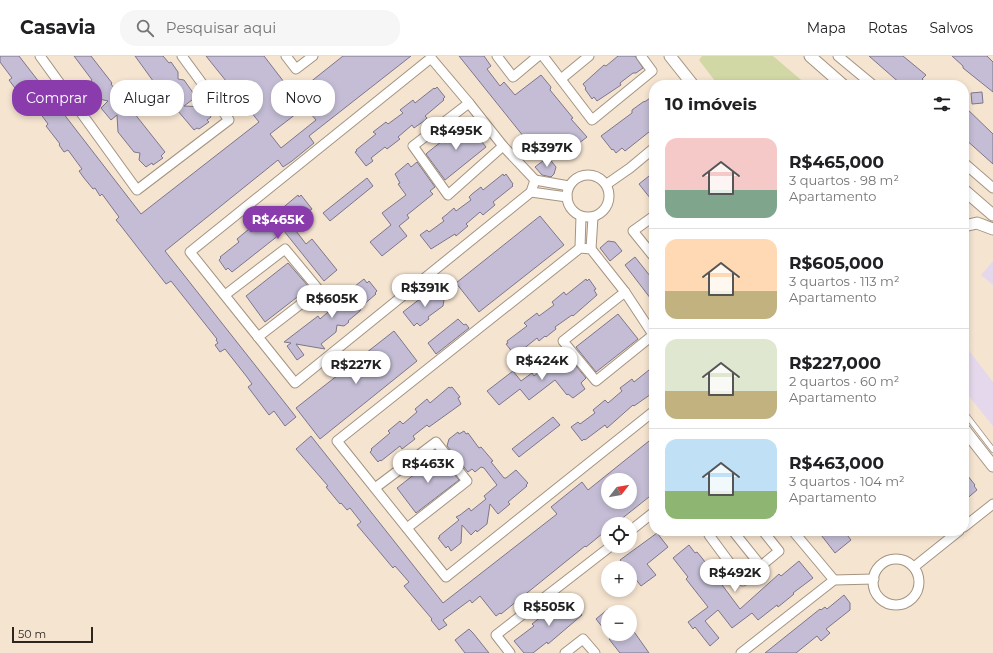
<!DOCTYPE html>
<html lang="pt">
<head>
<meta charset="utf-8">
<style>
	body { margin:0; font-family:Montserrat,sans-serif; background:#f6f6f6; color:#202124; height:100vh; display:flex; flex-direction:column; font-size:15px; white-space:nowrap }
	* { box-sizing:border-box; margin:0 }
	p { font-size:13px; color:#757577 }
	.icon { flex:none; width:22px; height:22px; fill:none; stroke:currentColor; stroke-width:2; stroke-linecap:round; stroke-linejoin:round }
	.map { position:relative; flex:1; overflow:hidden }
	.drawer { position:absolute; left:649px; top:24px; width:320px; height:456px; display:flex; flex-direction:column; background:#fff; border-radius:16px; box-shadow:0 2px 6px #0003 }
	.drawer>* { flex:none }
	.guide { position:absolute; left:12px; top:24px; width:380px; height:36px; display:flex; gap:8px }
	.needle { width:26px; rotate:59deg }
	.tools { position:absolute; left:601px; top:417px; display:grid; gap:8px }
	.tools a { display:grid; place-items:center; width:36px; height:36px; border-radius:50%; background:#fff; box-shadow:0 2px 6px #0003; font-size:20px }
	.scale { position:absolute; left:12px; bottom:10px; width:81px; box-sizing:border-box; padding-left:4px; border:2px solid #2d261f; border-top:0; font-size:11px; line-height:14px; white-space:nowrap; color:#2d261f; -webkit-text-stroke:3px #f5e4d0; paint-order:stroke }
	.price { position:absolute; translate:-50% -34px; padding:0 9px; border-radius:14px; background:#fff; color:#222; font-size:13px; line-height:26px; filter:drop-shadow(0 1px 2px #0008) }
	.price::after { content:''; position:absolute; left:50%; top:24px; width:12px; height:9px; margin-left:-6px; background:inherit; clip-path:polygon(0 0,100% 0,50% 100%) }
	.price.current { background:#8a3cad; color:#fff }
	ul { padding:0; list-style:none }
	li { display:flex; align-items:center; gap:12px; height:100px; padding:0 16px }
	li+li { border-top:1px solid #e0e0e0 }
	li span { display:grid; place-items:center; flex:none; width:112px; height:80px; border-radius:12px; color:#555 }
	li>.icon { margin-inline-start:auto }
	span .icon { width:48px; height:48px; fill:#fffc; stroke-width:1 }
	li b { font-size:17px }
	h2 { display:flex; justify-content:space-between; align-items:center; height:48px; padding:0 16px; font-size:17px }
	.tag { padding:0 14px; border-radius:16px; background:#fff; box-shadow:0 2px 6px #0003; font-size:14px; line-height:36px }
	.tag.current { background:#8a3cad; color:#fff }
	header { display:flex; align-items:center; gap:24px; box-sizing:border-box; height:56px; padding:0 20px; background:#fff; border-bottom:1px solid #e0e0e0 }
	header strong { font-size:19px }
	nav { display:flex; gap:22px; margin-inline-start:auto; font-size:14px }
	.search { width:280px; height:36px; background:#f6f6f6; display:flex; align-items:center; gap:10px; box-sizing:border-box; padding:0 14px; border-radius:16px; color:#757577; font-size:15px }
	.map>svg:first-child { display:block }
	.commercial { fill:#e5d8ec }
	.green { fill:#d1d7a5 }
	.building { fill:#c4bdd5; stroke:#7d778c; fill-rule:evenodd }
	.lines { fill:none; stroke-linecap:round; stroke-linejoin:round }
	.service-casing { stroke:#a49481; stroke-width:6 }
	.minor-casing { stroke:#a49481; stroke-width:11 }
	.tertiary-casing { stroke:#a49481; stroke-width:13 }
	.service { stroke:#fff; stroke-width:4.5 }
	.minor { stroke:#fff; stroke-width:9 }
	.tertiary { stroke:#fff; stroke-width:11 }
</style>
</head>
<body>
<header>
<strong>Casavia</strong>
<div class="search"><svg class="icon" aria-label="search" viewBox="0 0 24 24"><circle cx="10" cy="10" r="6"/><path d="M15 15l6 6"/></svg>Pesquisar aqui</div>
<nav><a>Mapa</a><a>Rotas</a><a>Salvos</a></nav>
</header>
<div class="map">
<svg width="993" height="597" viewBox="0 0 993 597">
	<rect width="100%" height="100%" fill="#f5e4d0"/>
	<g class="commercial">
		<polygon points="993,205 993,229 981,219"/>
		<polygon points="964,288 993,326 993,370 964,334"/>
	</g>
	<polygon class="green" points="702,0 773,0 807,29 718,29 699,4"/>
	<g class="building">
		<path d="M0,0H19L141,158L259,66L206,0H264L294,39L343,0H411L309,80L314,87L292,105L283,111L278,104L165,195L296,361L285,370L274,355L269,359L248,331L252,328L247,321L225,293L220,296L215,289L218,287L216,284L217,283L171,225L166,228L121,170L116,164L119,161L102,138L100,140L95,132L93,133L84,122L79,115L82,113L68,94L64,96L59,89L60,88L46,70L48,68L37,53L27,40L23,43L9,24L12,22L0,6ZM305,51L316,64L281,92L270,78Z"/>
		<polygon points="74,0 91,0 112,27 111,28 165,96 161,100 163,102 153,109 152,107 146,111 139,104 140,97 134,96 118,76 117,59 111,64 101,52 108,45 91,41 83,32 92,24"/>
		<polygon points="135,0 163,0 169,7 171,6 178,16 178,23 184,24 196,41 184,50 205,51 211,61 207,64 209,66 199,73 197,72 194,74 156,29"/>
		<polygon points="459,0 484,0 491,10 487,13 500,30 504,26 515,39 541,19 551,31 550,34 573,62 571,63 587,81 574,91 573,90 569,93 557,79 536,96"/>
		<polygon points="618,0 635,0 643,12 636,17 633,17 620,27 621,29 597,45 594,41 592,43 585,33 586,32 583,28 604,9 606,10"/>
		<polygon points="869,0 903,0 926,19 922,23 929,29 902,29"/>
		<polygon points="952,0 987,0 993,6 993,36 963,12 963,10"/>
		<polygon points="437,31 445,41 443,43 444,44 425,60 427,62 424,65 414,72 412,69 398,81 400,83 387,93 385,91 371,102 373,105 366,110 355,96 357,95 356,94 376,78 373,76 386,66 388,68 403,57 400,54 413,44 415,47 434,32 435,33"/>
		<polygon points="982,36 983,47 972,48 971,37"/>
		<polygon points="654,39 654,72 625,95 622,92 616,97 613,93 612,94 601,80 632,57 632,54 643,46 646,45"/>
		<polygon points="143,40 154,41 153,52 142,51"/>
		<polygon points="964,50 993,78 993,108 964,82"/>
		<polygon points="466,66 486,91 445,124 426,98 427,97"/>
		<polygon points="548,101 556,111 554,118 551,121 542,119 535,111"/>
		<polygon points="417,106 435,131 430,135 433,138 407,159 409,162 399,170 407,180 382,200 370,186 391,169 382,157 406,139 398,128 400,127 395,118 408,107 411,111"/>
		<polygon points="654,116 654,147 639,128"/>
		<polygon points="503,118 504,120 506,118 513,128 512,129 513,130 493,146 495,149 483,159 480,156 466,168 468,170 456,180 455,178 431,193 420,179 427,174 429,176 444,165 442,162 446,159 454,152 456,155 471,144 469,141 472,138 481,131 483,134"/>
		<polygon points="367,122 373,130 330,165 323,157"/>
		<polygon points="298,139 299,141 301,139 312,153 305,158 303,155 289,166 306,188 312,183 337,214 324,225 284,175 232,216 228,212 226,214 219,204 221,202 220,201 239,186 237,183 249,173 251,176 266,164 264,162 276,152 279,155"/>
		<polygon points="540,160 564,189 479,256 456,227"/>
		<polygon points="608,185 615,186 622,195 610,205 600,192"/>
		<polygon points="635,201 654,225 654,247 625,209"/>
		<polygon points="288,207 309,231 305,235 265,266 246,240"/>
		<polygon points="364,223 367,227 369,225 377,235 375,237 376,238 362,250 360,255 348,265 349,266 344,270 337,269 336,276 321,288 325,293 296,288 304,299 297,304 287,290 291,287 284,286 318,260 320,263 334,251 332,248"/>
		<polygon points="586,223 587,225 589,223 596,233 594,234 597,239 573,260 572,259 555,271 556,273 546,281 545,280 539,285 537,282 522,294 524,297 517,302 506,288 508,287 507,285 527,270 524,267 537,257 539,260 554,249 552,246 564,236 566,239"/>
		<polygon points="434,232 444,244 443,250 428,261 429,263 420,270 417,267 414,270 403,256"/>
		<polygon points="618,258 638,283 596,316 576,291"/>
		<polygon points="458,263 464,269 466,268 469,272 436,298 428,287"/>
		<polygon points="394,275 417,305 320,383 296,352"/>
		<polygon points="560,299 562,302 567,299 586,322 581,327 585,333 573,342 568,338 567,339 555,324 529,344 520,333 499,349 487,335 513,315 521,325 532,317 534,320"/>
		<polygon points="654,310 654,336 634,350 633,349 607,372 605,369 585,384 584,383 582,385 571,371 578,366 580,368 595,357 593,354 605,344 608,347 622,335 620,332 632,323 634,326"/>
		<polygon points="449,331 450,332 452,331 460,341 458,342 461,348 429,371 427,369 413,380 415,383 402,393 400,390 381,405 380,404 378,406 370,396 372,394 371,393 390,377 388,375 400,365 403,368 417,356 415,353 427,343 430,347"/>
		<polygon points="553,361 560,369 519,401 512,393"/>
		<polygon points="464,375 466,378 468,377 479,392 481,391 493,405 491,406 504,422 506,422 516,414 528,427 526,429 527,430 508,446 510,448 498,458 490,448 487,468 477,476 476,474 471,479 462,469 461,487 451,495 448,490 446,492 438,482 440,481 439,480 459,464 456,461 460,459 469,452 471,455 486,443 484,440 497,429 484,412 481,411 475,416 472,413 468,416 447,390 449,383 458,376 459,378"/>
		<path d="M311,380L443,547L557,458L551,451L582,426L588,434L654,381V437L615,468H608V473L586,491L585,490L501,558L500,557L496,560L480,540L472,547L470,544L443,564L447,569L439,574L431,564L432,563L404,530L409,526L395,510L393,512L378,494L357,469L361,466L350,452L347,454L341,447L340,448L326,431L328,430L296,393ZM608,424H630V446H608Z"/>
		<polygon points="439,399 459,424 416,457 397,432"/>
		<polygon points="964,415 975,429 974,430 977,434 964,445"/>
		<polygon points="818,475 844,475 851,484 835,497"/>
		<polygon points="657,477 668,491 647,508 656,519 641,530 630,516 630,512 626,512 620,504"/>
		<polygon points="689,489 695,497 697,496 702,502 740,553 779,518 781,520 799,505 813,522 793,537 794,538 778,551 777,549 758,564 752,557 732,572 718,554 705,565 719,582 710,590 695,571 693,573 688,566 708,551 686,523 688,521 673,502"/>
		<polygon points="844,539 850,547 850,554 826,573 830,577 821,585 817,580 796,597 765,597 820,553 821,554 825,551 827,553"/>
		<polygon points="569,542 582,559 548,588 547,586 533,597 524,597 514,585 534,570 532,568 548,555 550,557"/>
		<polygon points="608,553 608,578 630,578 630,570 649,597 620,597 609,583 611,582 596,563"/>
		<polygon points="469,573 473,577 489,597 465,597 455,584"/>
	</g>
	<g class="lines">
		<defs>
			<polyline id="service" points="964,356 993,394"/>
			<g id="minor">
				<polyline points="40,0 137,134 229,64 182,0"/>
				<polyline points="286,0 296,13 313,0"/>
				<polyline points="497,0 513,21 538,0"/>
				<polyline points="543,0 592,64 652,15 641,0"/>
				<polyline points="838,0 873,29"/>
				<polygon points="431,2 469,47 503,90 535,124 531,136 295,327 190,196"/>
				<polyline points="561,23 589,0"/>
				<polyline points="469,47 413,90 448,139 503,90"/>
				<polyline points="964,107 993,132"/>
				<circle cx="588" cy="140" r="21"/>
				<polyline points="535,124 569,130"/>
				<polyline points="607,128 630,112 654,92"/>
				<polyline points="531,136 567,141"/>
				<polyline points="654,160 633,175 654,201"/>
				<polyline points="580,192 581,160"/>
				<polyline points="591,193 593,161"/>
				<polyline points="625,236 563,285 596,325 653,279"/>
				<polyline points="225,239 285,193 319,234 258,281"/>
				<polyline points="654,280 625,236 591,193 580,192 337,385 446,521 654,355"/>
				<polyline points="375,432 436,386 467,425 407,472"/>
				<polyline points="964,471 993,448"/>
				<polyline points="630,475 654,456"/>
				<polyline points="715,475 709,479 743,525 779,495 763,475"/>
				<polyline points="733,475 761,510"/>
				<polyline points="793,475 834,524"/>
				<circle cx="896" cy="526" r="23"/>
				<polyline points="914,511 959,475"/>
				<polyline points="510,597 496,579 611,490"/>
				<polyline points="565,597 583,583 595,597"/>
				<polyline points="741,597 834,524 874,523"/>
			</g>
			<g id="tertiary">
				<polyline points="670,0 693,29"/>
				<polyline points="810,0 843,29"/>
				<polyline points="964,134 993,159"/>
				<polyline points="964,170 977,167 993,173"/>
				<polyline points="964,373 993,410"/>
			</g>
		</defs>
		<use href="#service" class="service-casing"/>
		<use href="#minor" class="minor-casing"/>
		<use href="#tertiary" class="tertiary-casing"/>
		<use href="#service" class="service"/>
		<use href="#minor" class="minor"/>
		<use href="#tertiary" class="tertiary"/>
	</g>
</svg>
<div class="tools">
<a><svg class="needle" viewBox="-14 -14 28 28"><path d="M0-13l5 13h-10z" fill="#e53935"/><path d="M0 13l5-13h-10z" fill="#757577"/></svg></a>
<a><svg class="icon" aria-label="locate" viewBox="0 0 24 24"><circle cx="12" cy="12" r="6"/><path d="M12 2v4M12 18v4M2 12h4M18 12h4"/></svg></a>
<a>+</a>
<a>−</a>
</div>
<div class="scale">50 m</div>
<b class="price" style="left:456px;top:95px">R$495K</b>
<b class="price" style="left:547px;top:112px">R$397K</b>
<b class="price current" style="left:278px;top:184px">R$465K</b>
<b class="price" style="left:425px;top:252px">R$391K</b>
<b class="price" style="left:332px;top:263px">R$605K</b>
<b class="price" style="left:542px;top:325px">R$424K</b>
<b class="price" style="left:356px;top:329px">R$227K</b>
<b class="price" style="left:428px;top:428px">R$463K</b>
<b class="price" style="left:735px;top:537px">R$492K</b>
<b class="price" style="left:549px;top:571px">R$505K</b>
<div class="guide">
<a class="tag current">Comprar</a>
<a class="tag">Alugar</a>
<a class="tag">Filtros</a>
<a class="tag">Novo</a>
</div>
<section class="drawer">
<h2>10 imóveis<svg class="icon" aria-label="filters" viewBox="0 0 24 24"><path d="M4 7h16M4 17h16"/><circle cx="9" cy="7" r="2"/><circle cx="15" cy="17" r="2"/></svg></h2>
<ul>
<li><span style="background:linear-gradient(#f6c9c9 65%,#7fa58c 0)"><svg class="icon" aria-label="home" viewBox="0 0 24 24"><path d="M3 11l9-7 9 7M6 9v11h12V9"/></svg></span><div><b>R$465,000</b><p>3 quartos · 98 m²</p><p>Apartamento</p></div></li>
<li><span style="background:linear-gradient(#ffd9b3 65%,#c2b280 0)"><svg class="icon" aria-label="home" viewBox="0 0 24 24"><path d="M3 11l9-7 9 7M6 9v11h12V9"/></svg></span><div><b>R$605,000</b><p>3 quartos · 113 m²</p><p>Apartamento</p></div></li>
<li><span style="background:linear-gradient(#dfe7d0 65%,#c2b280 0)"><svg class="icon" aria-label="home" viewBox="0 0 24 24"><path d="M3 11l9-7 9 7M6 9v11h12V9"/></svg></span><div><b>R$227,000</b><p>2 quartos · 60 m²</p><p>Apartamento</p></div></li>
<li><span style="background:linear-gradient(#bfe0f5 65%,#8fb573 0)"><svg class="icon" aria-label="home" viewBox="0 0 24 24"><path d="M3 11l9-7 9 7M6 9v11h12V9"/></svg></span><div><b>R$463,000</b><p>3 quartos · 104 m²</p><p>Apartamento</p></div></li>
</ul>
</section>
</div>
</body>
</html>
